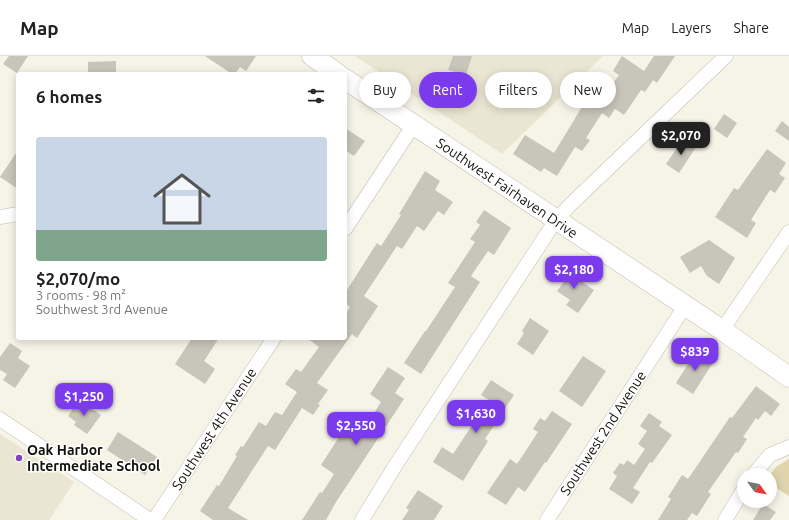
<!DOCTYPE html>
<html lang="en">
<head>
<meta charset="utf-8">
<style>
	body { margin:0; font-family:Ubuntu,sans-serif; background:#f6f6f6; color:#222; height:100vh; display:flex; flex-direction:column; font-size:15px; white-space:nowrap }
	* { box-sizing:border-box; margin:0 }
	p { font-size:13px; color:#767676 }
	.icon { flex:none; width:22px; height:22px; fill:none; stroke:currentColor; stroke-width:2; stroke-linecap:round; stroke-linejoin:round }
	.map { position:relative; flex:1; overflow:hidden }
	.sheet { position:absolute; left:16px; top:16px; width:331px; height:268px; display:flex; flex-direction:column; background:#fff; border-radius:4px; box-shadow:0 2px 10px #0003 }
	.sheet>* { flex:none }
	.top-card { position:absolute; left:359px; top:16px; width:370px; height:36px; display:flex; gap:8px }
	.needle { width:26px; rotate:123deg }
	.tools { position:absolute; left:737px; top:412px; display:grid; gap:8px }
	.tools a { display:grid; place-items:center; width:40px; height:40px; border-radius:50%; background:#fff; box-shadow:0 2px 10px #0003; font-size:20px }
	.price { position:absolute; translate:-50% -34px; padding:0 9px; border-radius:8px; background:#7c3aed; color:#fff; font-size:13px; line-height:26px; filter:drop-shadow(0 1px 2px #0008) }
	.price::after { content:''; position:absolute; left:50%; top:24px; width:12px; height:9px; margin-left:-6px; background:inherit; clip-path:polygon(0 0,100% 0,50% 100%) }
	.price.active { background:#222; color:#fff }
	ul { padding:0; list-style:none }
	li { display:grid; align-content:center; gap:8px; height:212px; padding:0 20px }
	li+li { border-top:1px solid #e0e0e0 }
	li span { display:grid; place-items:center; height:124px; border-radius:4px; color:#555 }
	li>.icon { margin-inline-start:auto }
	span .icon { width:72px; height:72px; fill:#fffc; stroke-width:1 }
	li b { font-size:17px }
	h2 { display:flex; justify-content:space-between; align-items:center; height:48px; padding:0 20px; font-size:17px }
	.chip { padding:0 14px; border-radius:18px; background:#fff; box-shadow:0 2px 10px #0003; font-size:14px; line-height:36px }
	.chip.active { background:#7c3aed; color:#fff }
	header { display:flex; align-items:center; gap:24px; box-sizing:border-box; height:56px; padding:0 20px; background:#fff; border-bottom:1px solid #e0e0e0 }
	header strong { font-size:19px }
	nav { display:flex; gap:22px; margin-inline-start:auto; font-size:14px }
	.map>svg:first-child { display:block }
	.built { fill:#ebe6d3 }
	.green { fill:#dfd4ac }
	.building { fill:#c8c5ba }
	.lines { fill:none; stroke-linecap:round; stroke-linejoin:round }
	.street-casing { stroke:#c2bfb4; stroke-width:15 }
	.secondary-casing { stroke:#c2bfb4; stroke-width:21 }
	.street { stroke:#fff; stroke-width:14 }
	.secondary { stroke:#fff; stroke-width:20 }
	.poi-dot { fill:#8043b9; stroke:#fff; stroke-width:1.5 }
	.labels { text-anchor:middle; dominant-baseline:central; stroke-width:3; stroke-linejoin:round; paint-order:stroke }
	.street-label { font-size:14px; fill:#12110d; stroke:#fff }
	.poi-label { font-size:14px; font-weight:bold; fill:#12110d; stroke:#fff; text-anchor:start }
</style>
</head>
<body>
<header>
<strong>Map</strong>
<nav><a>Map</a><a>Layers</a><a>Share</a></nav>
</header>
<div class="map">
<svg width="789" height="464" viewBox="0 0 789 464">
	<rect width="100%" height="100%" fill="#f6f3e7"/>
	<g class="built">
		<polygon points="355,0 603,0 502,98"/>
		<polygon points="0,378 74,426 49,464 0,464"/>
	</g>
	<polygon class="green" points="789,403 789,440 770,428 770,419 776,411"/>
	<g class="building">
		<polygon points="9,0 28,0 17,17 3,8"/>
		<polygon points="205,0 256,0 246,15 240,11 235,18 232,18"/>
		<polygon points="453,0 472,0 466,19 448,14"/>
		<polygon points="622,0 644,15 654,0 675,0 657,27 653,24 645,36 641,34 624,59 615,53 609,62 602,57 586,82 590,84 582,95 575,91 557,120 544,112 541,116 513,98 525,79 554,97 585,46 581,43 590,30 604,40 619,19 613,15"/>
		<polygon points="116,5 116,18 88,18 88,6"/>
		<polygon points="724,58 737,67 727,82 714,73"/>
		<polygon points="782,65 789,71 789,85 775,75"/>
		<polygon points="345,72 365,85 354,100 345,94"/>
		<polygon points="683,83 696,91 679,117 666,108"/>
		<polygon points="767,93 786,107 779,118 785,122 775,137 770,134 751,164 756,167 747,182 715,161 734,132 738,134"/>
		<polygon points="18,94 18,133 0,121"/>
		<polygon points="425,115 440,125 435,134 453,146 444,159 438,155 424,175 417,170 402,193 397,190 364,240 378,250 357,282 352,278 317,327 328,334 318,348 320,349 313,359 302,352 275,394 268,390 228,452 248,464 213,464 200,455 217,429 219,430 237,400 235,399 241,390 243,391 259,366 266,370 275,356 282,359 297,336 285,328 296,313 301,316 319,291 307,282 345,282 345,259 350,251 345,247 345,237 377,187 381,190 401,159 399,158"/>
		<polygon points="484,154 511,172 494,199 488,195 471,220 480,226 421,318 404,307 425,275 426,275 455,231 448,227 475,186 470,183 480,169 476,166"/>
		<polygon points="709,184 735,202 719,228 707,220 701,210 690,217 680,201"/>
		<polygon points="566,209 578,216 575,221 594,234 578,257 566,249 570,244 557,235 566,223 560,218"/>
		<polygon points="530,262 549,275 533,299 517,288 524,277 522,275"/>
		<polygon points="192,282 219,282 204,305 215,313 205,328 175,308"/>
		<polygon points="10,287 22,295 18,302 30,310 15,332 3,324 7,318 0,314 0,301"/>
		<polygon points="697,294 714,305 693,338 676,327"/>
		<polygon points="583,300 606,315 582,351 559,335"/>
		<polygon points="388,311 405,322 395,337 404,343 336,446 326,464 302,464 320,436 322,437 334,418 321,409 348,367 358,373 362,367 366,370 381,346 370,338"/>
		<polygon points="491,324 514,339 485,383 488,385 463,425 433,406 442,391 453,398 489,344 481,339"/>
		<polygon points="756,330 780,348 771,360 765,355 758,364 756,362 743,381 747,383 738,397 736,396 708,436 711,438 697,460 692,457 687,464 658,464 671,443 668,441 682,419 688,423 730,361 732,362"/>
		<polygon points="79,344 101,359 87,378 74,369 76,366 68,360"/>
		<polygon points="552,355 572,368 546,407 545,406 525,436 518,431 506,449 487,437 510,403 517,408 538,376 533,373 540,362 545,365"/>
		<polygon points="649,357 662,366 659,370 672,379 652,407 650,406 633,432 640,436 632,448 609,433 617,420 613,417 620,407 624,409 627,404 634,409 645,393 638,388 647,375 640,370"/>
		<polygon points="118,376 157,401 145,419 107,394"/>
		<polygon points="418,434 443,450 434,464 402,464 409,454 406,452"/>
		<polygon points="763,448 776,456 770,464 753,464"/>
	</g>
	<g class="lines">
		<defs>
			<g id="street">
				<polyline points="0,161 18,158"/>
				<polyline points="345,173 413,70"/>
				<polyline points="722,274 789,176"/>
				<polyline points="0,363 150,464"/>
				<polyline points="753,419 770,399 789,391"/>
				<polyline points="154,464 274,282"/>
				<polyline points="362,464 395,410 556,164 571,148 726,0"/>
				<polyline points="547,464 685,250"/>
				<polyline points="725,464 744,433"/>
			</g>
			<g id="secondary">
				<polyline points="312,0 338,18"/>
				<polyline points="345,23 722,274 789,321"/>
			</g>
		</defs>
		<use href="#street" class="street-casing"/>
		<use href="#secondary" class="secondary-casing"/>
		<use href="#street" class="street"/>
		<use href="#secondary" class="secondary"/>
	</g>
	<circle class="poi-dot" cx="19" cy="402" r="4"/>
	<g class="labels">
		<g class="street-label">
			<text transform="translate(507 132) rotate(34)">Southwest Fairhaven Drive</text>
			<text transform="translate(214 373) rotate(-57)">Southwest 4th Avenue</text>
			<text transform="translate(603 377) rotate(-57)">Southwest 2nd Avenue</text>
		</g>
		<g class="poi-label">
			<text x="27" y="394">Oak Harbor<tspan x="27" dy="16">Intermediate School</tspan></text>
		</g>
	</g>
</svg>
<div class="tools">
<a><svg class="needle" viewBox="-14 -14 28 28"><path d="M0-13l5 13h-10z" fill="#e53935"/><path d="M0 13l5-13h-10z" fill="#767676"/></svg></a>
</div>
<b class="price active" style="left:681px;top:100px">$2,070</b>
<b class="price" style="left:574px;top:234px">$2,180</b>
<b class="price" style="left:695px;top:316px">$839</b>
<b class="price" style="left:84px;top:361px">$1,250</b>
<b class="price" style="left:476px;top:378px">$1,630</b>
<b class="price" style="left:356px;top:390px">$2,550</b>
<div class="top-card">
<a class="chip">Buy</a>
<a class="chip active">Rent</a>
<a class="chip">Filters</a>
<a class="chip">New</a>
</div>
<section class="sheet">
<h2>6 homes<svg class="icon" aria-label="filters" viewBox="0 0 24 24"><path d="M4 7h16M4 17h16"/><circle cx="9" cy="7" r="2"/><circle cx="15" cy="17" r="2"/></svg></h2>
<ul>
<li><span style="background:linear-gradient(#c9d6e8 75%,#7fa58c 0)"><svg class="icon" aria-label="home" viewBox="0 0 24 24"><path d="M3 11l9-7 9 7M6 9v11h12V9"/></svg></span><div><b>$2,070/mo</b><p>3 rooms · 98 m²</p><p>Southwest 3rd Avenue</p></div></li>
</ul>
</section>
</div>
</body>
</html>
